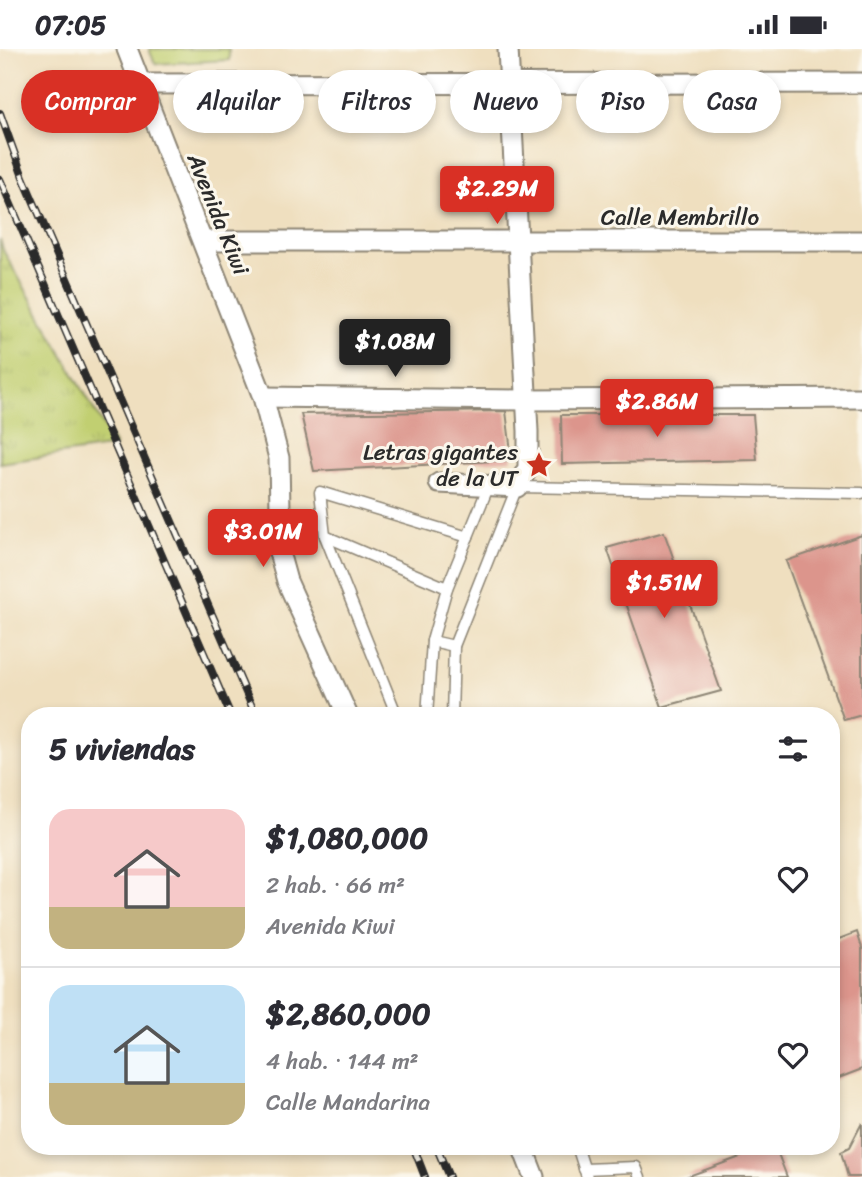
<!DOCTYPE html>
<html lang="es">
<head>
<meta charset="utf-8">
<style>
	body { margin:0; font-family:Sriracha,sans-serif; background:#f7f7f7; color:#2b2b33; height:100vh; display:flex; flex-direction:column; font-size:26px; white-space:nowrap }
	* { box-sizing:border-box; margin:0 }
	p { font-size:23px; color:#7c7c81 }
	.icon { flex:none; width:38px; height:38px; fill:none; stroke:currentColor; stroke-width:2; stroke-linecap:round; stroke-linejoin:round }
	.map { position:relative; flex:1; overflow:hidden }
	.panel { position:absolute; left:21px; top:658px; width:819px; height:448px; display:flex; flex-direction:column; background:#fff; border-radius:28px; box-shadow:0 4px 10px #0003 }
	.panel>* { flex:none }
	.guide { position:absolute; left:21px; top:21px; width:821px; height:63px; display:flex; gap:14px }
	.price { position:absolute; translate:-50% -60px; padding:0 16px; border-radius:7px; background:#d93025; color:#fff; font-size:23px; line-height:46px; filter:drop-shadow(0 2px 4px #0008) }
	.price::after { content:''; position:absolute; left:50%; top:42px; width:21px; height:16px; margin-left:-10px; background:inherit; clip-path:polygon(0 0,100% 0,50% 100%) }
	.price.selected { background:#222; color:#fff }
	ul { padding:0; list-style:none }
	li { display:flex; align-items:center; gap:21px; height:175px; padding:0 28px }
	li+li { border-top:2px solid #e1e1e2 }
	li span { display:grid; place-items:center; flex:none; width:196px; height:140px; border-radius:21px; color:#555 }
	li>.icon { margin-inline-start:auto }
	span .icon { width:84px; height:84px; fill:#fffc; stroke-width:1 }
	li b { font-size:30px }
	h2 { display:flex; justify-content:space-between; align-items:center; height:84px; padding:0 28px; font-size:30px }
	.pill { padding:0 24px; border-radius:32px; background:#fff; box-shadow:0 4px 10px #0003; font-size:24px; line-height:63px }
	.pill.selected { background:#d93025; color:#fff }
	.status { display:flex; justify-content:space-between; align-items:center; height:49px; padding:0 35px; background:#fff; direction:ltr }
	.status svg { height:19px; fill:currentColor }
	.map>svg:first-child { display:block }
	.grass { fill:url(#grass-tufts); stroke:#767d4e; stroke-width:2 }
	.garden { fill:#c1cf71; stroke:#767d4e; stroke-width:2 }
	.building { fill:#dc958c }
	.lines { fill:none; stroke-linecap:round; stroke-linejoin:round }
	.service-casing { stroke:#8d8575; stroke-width:13 }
	.minor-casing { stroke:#8d8575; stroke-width:23 }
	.service { stroke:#fff; stroke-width:10 }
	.minor { stroke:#fff; stroke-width:19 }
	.rail-casing { stroke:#2b2b2b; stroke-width:8 }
	.rail { stroke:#fbf7ec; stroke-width:5; stroke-dasharray:16; stroke-linecap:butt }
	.labels { text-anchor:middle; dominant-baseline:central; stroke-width:6; stroke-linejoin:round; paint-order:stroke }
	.street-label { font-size:23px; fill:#2b2b2b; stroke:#fbf7ec }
	.poi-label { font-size:23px; fill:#2b2b2b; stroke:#fbf7ec; text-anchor:end }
</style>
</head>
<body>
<div class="status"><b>07:05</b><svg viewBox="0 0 49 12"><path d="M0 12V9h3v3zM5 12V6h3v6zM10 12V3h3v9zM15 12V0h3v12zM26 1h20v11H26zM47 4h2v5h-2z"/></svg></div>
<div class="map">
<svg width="862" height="1128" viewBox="0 0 862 1128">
	<defs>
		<pattern id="grass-tufts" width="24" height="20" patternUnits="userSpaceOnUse" patternTransform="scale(1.75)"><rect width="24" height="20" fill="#c1cf71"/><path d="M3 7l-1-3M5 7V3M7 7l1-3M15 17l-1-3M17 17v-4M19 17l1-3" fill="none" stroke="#a6b262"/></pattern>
	</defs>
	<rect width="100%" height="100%" fill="#fbf7ec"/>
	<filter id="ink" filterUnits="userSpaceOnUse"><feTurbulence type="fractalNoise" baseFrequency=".0143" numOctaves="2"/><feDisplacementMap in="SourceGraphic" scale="14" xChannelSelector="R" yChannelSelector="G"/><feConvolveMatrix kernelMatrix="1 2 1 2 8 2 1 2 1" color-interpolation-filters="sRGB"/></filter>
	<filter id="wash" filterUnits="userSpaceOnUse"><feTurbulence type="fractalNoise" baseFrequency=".00686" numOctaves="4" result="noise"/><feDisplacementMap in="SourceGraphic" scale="28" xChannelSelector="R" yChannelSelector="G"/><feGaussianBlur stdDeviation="1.57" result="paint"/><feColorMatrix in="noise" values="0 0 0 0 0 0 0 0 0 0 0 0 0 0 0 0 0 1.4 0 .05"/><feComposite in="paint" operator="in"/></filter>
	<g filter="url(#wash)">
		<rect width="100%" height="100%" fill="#efdfbf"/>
		<polygon class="grass" points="0,191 4,203 115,397 0,414"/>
		<polygon class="garden" points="149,0 229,0 229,11 155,15"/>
		<g id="blocks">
			<g class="building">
				<polygon points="506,362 512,411 314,422 301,365"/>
				<polygon points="561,366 753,366 757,411 562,415"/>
				<polygon points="664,483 721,642 662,658 607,499"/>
				<polygon points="862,486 862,666 844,671 786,512"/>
				<polygon points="831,811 838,828 831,831"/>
				<polygon points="857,883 862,899 862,1020 831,1032 831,893"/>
				<polygon points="862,1074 862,1128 848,1128 841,1103 849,1099"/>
				<polygon points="770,1097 775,1097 787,1128 686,1128"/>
			</g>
		</g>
	</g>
	<g filter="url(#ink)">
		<use href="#blocks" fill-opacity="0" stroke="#8d8575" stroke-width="2"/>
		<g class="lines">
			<defs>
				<g id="service">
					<polyline points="325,487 447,539"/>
					<polyline points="432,592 454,597"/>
					<polyline points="397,667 325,487 320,443 468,488"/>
					<polyline points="427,667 432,592 447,539 489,436"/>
					<polyline points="452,667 454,597 517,438 862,444"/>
					<polyline points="577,1097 587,1128"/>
					<polyline points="584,1120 636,1118 640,1128"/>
				</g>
				<g id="minor">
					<polyline points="127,0 263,348 279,409 280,461 277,496 287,532 348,667"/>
					<polyline points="141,35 862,34"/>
					<polyline points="203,192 862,192"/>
					<polyline points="263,348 527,351 862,349"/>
					<polyline points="439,434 517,438 528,419 528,382 508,0"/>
					<polyline points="522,1097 534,1128"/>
				</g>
			</defs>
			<use href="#service" class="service-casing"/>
			<use href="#minor" class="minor-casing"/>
			<use href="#service" class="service"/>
			<use href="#minor" class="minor"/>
			<defs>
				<g id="rail">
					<polyline points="0,64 23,128 256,667"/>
					<polyline points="0,130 231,667"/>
					<polyline points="413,1097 425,1128"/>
					<polyline points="436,1097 449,1128"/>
				</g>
			</defs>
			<use href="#rail" class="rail-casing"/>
			<use href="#rail" class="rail"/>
		</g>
	</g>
	<defs>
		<symbol id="sight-bare" viewBox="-9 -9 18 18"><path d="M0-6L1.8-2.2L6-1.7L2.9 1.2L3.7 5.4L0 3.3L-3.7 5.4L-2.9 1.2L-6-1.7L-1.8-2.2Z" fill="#c8321e" stroke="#fbf7ec" stroke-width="2.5" paint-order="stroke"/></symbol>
	</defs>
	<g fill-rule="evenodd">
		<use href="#sight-bare" x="520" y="397" width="38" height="38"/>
	</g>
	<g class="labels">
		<g class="street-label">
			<text transform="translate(218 165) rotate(68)">Avenida Kiwi</text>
			<text x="680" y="168">Calle Membrillo</text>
		</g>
		<g class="poi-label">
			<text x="518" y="403">Letras gigantes<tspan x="518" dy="26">de la UT</tspan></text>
		</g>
	</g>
</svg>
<b class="price" style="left:497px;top:177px">$2.29M</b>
<b class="price selected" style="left:395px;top:330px">$1.08M</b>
<b class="price" style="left:657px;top:390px">$2.86M</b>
<b class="price" style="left:263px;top:520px">$3.01M</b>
<b class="price" style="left:664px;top:571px">$1.51M</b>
<div class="guide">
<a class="pill selected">Comprar</a>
<a class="pill">Alquilar</a>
<a class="pill">Filtros</a>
<a class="pill">Nuevo</a>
<a class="pill">Piso</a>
<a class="pill">Casa</a>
</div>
<section class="panel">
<h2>5 viviendas<svg class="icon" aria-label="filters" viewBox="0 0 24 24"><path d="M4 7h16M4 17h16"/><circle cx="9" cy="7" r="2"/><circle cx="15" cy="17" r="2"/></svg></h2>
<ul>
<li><span style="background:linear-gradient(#f6c9c9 70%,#c2b280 0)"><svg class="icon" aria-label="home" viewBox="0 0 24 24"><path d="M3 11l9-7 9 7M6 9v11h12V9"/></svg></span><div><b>$1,080,000</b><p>2 hab. · 66 m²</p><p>Avenida Kiwi</p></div><svg class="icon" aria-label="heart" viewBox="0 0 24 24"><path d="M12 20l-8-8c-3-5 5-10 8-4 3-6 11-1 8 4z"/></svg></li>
<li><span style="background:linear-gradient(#bfe0f5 70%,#c2b280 0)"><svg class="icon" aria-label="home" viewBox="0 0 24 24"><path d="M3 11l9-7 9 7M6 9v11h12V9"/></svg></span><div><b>$2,860,000</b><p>4 hab. · 144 m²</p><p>Calle Mandarina</p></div><svg class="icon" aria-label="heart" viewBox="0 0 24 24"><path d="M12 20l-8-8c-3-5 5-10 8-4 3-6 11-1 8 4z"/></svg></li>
</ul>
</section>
</div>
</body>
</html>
